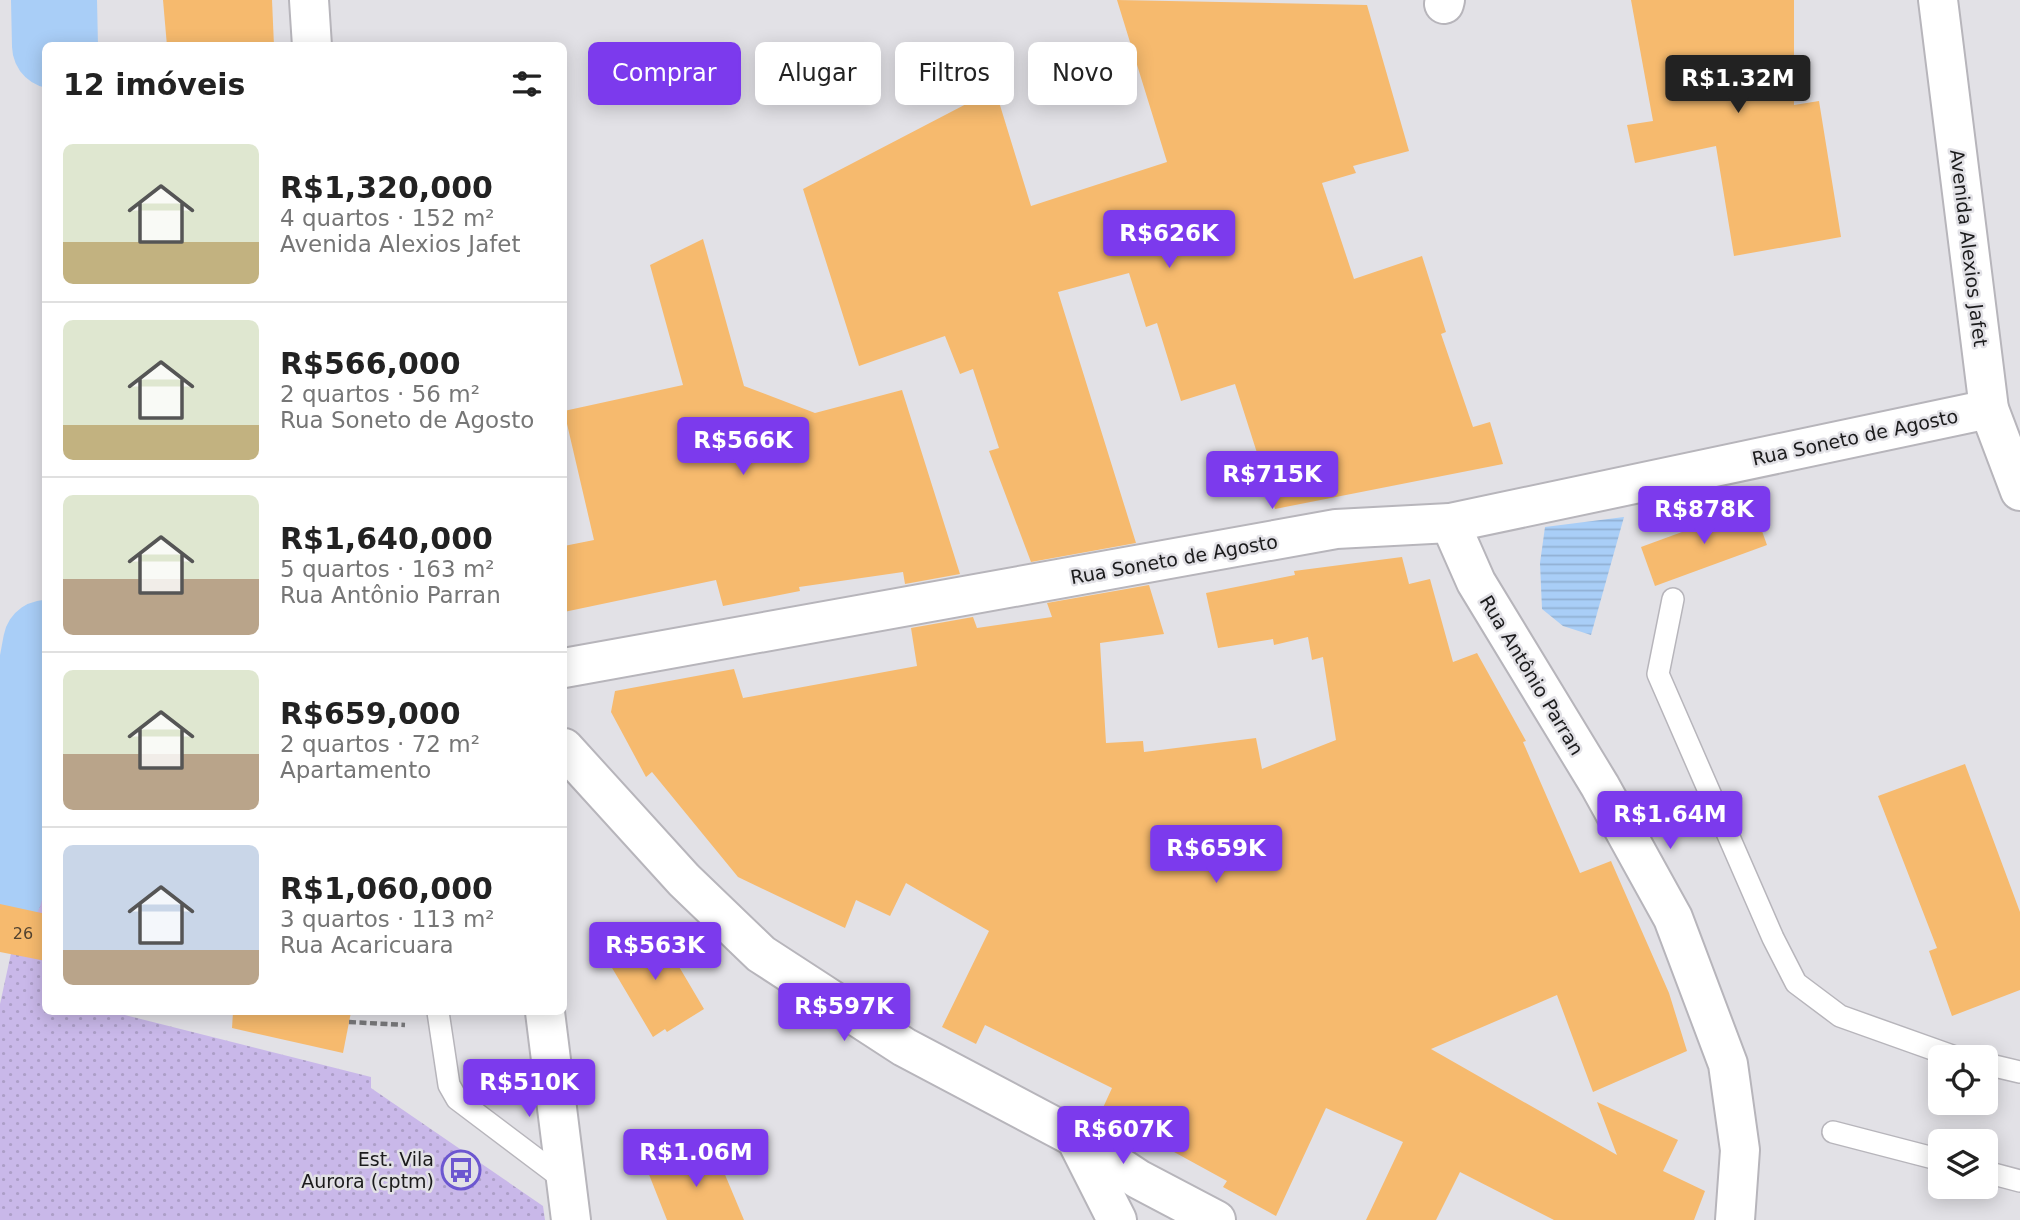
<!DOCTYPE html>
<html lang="pt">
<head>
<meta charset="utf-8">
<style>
	body { margin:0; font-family:"DejaVu Sans",sans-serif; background:#f6f6f6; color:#222; height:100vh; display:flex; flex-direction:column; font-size:26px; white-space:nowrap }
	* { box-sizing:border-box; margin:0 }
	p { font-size:23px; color:#767676 }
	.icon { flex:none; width:38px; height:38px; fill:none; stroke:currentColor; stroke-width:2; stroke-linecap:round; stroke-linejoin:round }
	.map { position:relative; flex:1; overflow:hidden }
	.drawer { position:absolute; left:42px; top:42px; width:525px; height:973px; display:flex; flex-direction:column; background:#fff; border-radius:10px; box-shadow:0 4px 18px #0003 }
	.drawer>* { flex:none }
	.guide { position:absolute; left:588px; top:42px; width:665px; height:63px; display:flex; gap:14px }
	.fabs { position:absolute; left:1928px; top:1045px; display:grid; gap:14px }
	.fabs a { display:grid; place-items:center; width:70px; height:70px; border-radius:10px; background:#fff; box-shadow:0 4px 18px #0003; font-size:35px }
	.price { position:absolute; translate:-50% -60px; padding:0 16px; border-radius:7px; background:#7c3aed; color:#fff; font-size:23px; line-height:46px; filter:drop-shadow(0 2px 4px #0008) }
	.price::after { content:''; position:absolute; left:50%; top:42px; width:21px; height:16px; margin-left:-10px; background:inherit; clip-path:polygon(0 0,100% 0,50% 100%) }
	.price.active { background:#222; color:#fff }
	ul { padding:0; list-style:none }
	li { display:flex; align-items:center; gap:21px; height:175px; padding:0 21px }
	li+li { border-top:2px solid #e0e0e0 }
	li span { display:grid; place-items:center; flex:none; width:196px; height:140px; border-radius:10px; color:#555 }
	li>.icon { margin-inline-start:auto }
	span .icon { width:84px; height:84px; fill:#fffc; stroke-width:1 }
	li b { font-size:30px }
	h2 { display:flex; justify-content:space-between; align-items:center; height:84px; padding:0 21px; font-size:30px }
	.pill { padding:0 24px; border-radius:10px; background:#fff; box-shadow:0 4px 18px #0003; font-size:24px; line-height:63px }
	.pill.active { background:#7c3aed; color:#fff }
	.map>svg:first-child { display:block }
	.green { fill:url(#green-dots) }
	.water { fill:url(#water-rules) }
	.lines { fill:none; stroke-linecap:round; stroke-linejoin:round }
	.river { stroke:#a9cef7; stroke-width:86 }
	.building { fill:#f6ba6e }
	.service-casing { stroke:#b7b5bb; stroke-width:24 }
	.minor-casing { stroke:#b7b5bb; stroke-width:42 }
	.secondary-casing { stroke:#b7b5bb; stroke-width:42 }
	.path { stroke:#79797b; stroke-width:4.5; stroke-dasharray:7 3.5; stroke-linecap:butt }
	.service { stroke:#fff; stroke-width:21 }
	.minor { stroke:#fff; stroke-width:38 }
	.secondary { stroke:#fff; stroke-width:38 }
	.labels { text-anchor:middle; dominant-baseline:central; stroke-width:5; stroke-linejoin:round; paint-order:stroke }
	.number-label { font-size:16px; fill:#524330 }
	.street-label { font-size:19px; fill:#1b1b1c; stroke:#e2e1e6 }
	.poi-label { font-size:19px; fill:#1b1b1c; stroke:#e2e1e6; text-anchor:end }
</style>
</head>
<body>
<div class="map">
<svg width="2020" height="1220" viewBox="0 0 2020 1220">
	<defs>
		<pattern id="green-dots" width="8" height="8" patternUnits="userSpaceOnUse" patternTransform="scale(1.75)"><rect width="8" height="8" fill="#c9b8e9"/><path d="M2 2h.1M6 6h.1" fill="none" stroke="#ac9ec7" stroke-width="1.8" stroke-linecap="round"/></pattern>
		<pattern id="water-rules" width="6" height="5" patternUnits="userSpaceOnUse" patternTransform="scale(1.75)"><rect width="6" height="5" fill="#a9cef7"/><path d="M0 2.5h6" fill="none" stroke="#91b0d3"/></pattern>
	</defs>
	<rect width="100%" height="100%" fill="#e2e1e6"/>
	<polygon class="green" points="45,797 46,1012 113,1012 371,1077 371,1088 543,1206 545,1220 0,1220 0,1004"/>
	<polygon class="water" points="1624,517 1591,635 1563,626 1542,609 1540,563 1545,527"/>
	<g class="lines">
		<g class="river">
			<polyline points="54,0 55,46"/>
			<polyline points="0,891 46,643"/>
		</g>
	</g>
	<g class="building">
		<polygon points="163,0 272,0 274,46 167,46"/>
		<polygon points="1117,0 1367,5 1409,151 1353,166 1356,173 1322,183 1354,279 1422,256 1446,332 1441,334 1473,427 1490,422 1503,464 1275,509 1235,384 1181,401 1157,323 1146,327 1129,273 1058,292 1136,543 1031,562 989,451 999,448 973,369 960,374 945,336 859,366 803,189 995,89 1031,206 1167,162"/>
		<polygon points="1631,0 1794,0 1794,105 1819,101 1841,237 1734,256 1716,146 1635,163 1627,125 1653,121"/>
		<polygon points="703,239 744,386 815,413 902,390 960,574 905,584 903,572 799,587 800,591 723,606 716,580 564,612 564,546 594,540 564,411 683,385 650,265"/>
		<polygon points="1753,506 1767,545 1655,586 1641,547"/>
		<polygon points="1402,557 1409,584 1430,579 1453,662 1477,653 1526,741 1523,742 1580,873 1611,861 1669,993 1687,1051 1593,1092 1557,995 1431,1049 1617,1155 1597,1102 1678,1140 1663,1171 1705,1191 1694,1220 1554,1220 1460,1172 1436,1220 1366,1220 1403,1142 1326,1108 1276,1216 1223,1187 1227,1181 1101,1112 1112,1088 985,1025 976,1044 942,1027 989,931 906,883 890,916 856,900 845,928 738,877 652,772 646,777 611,712 615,691 734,669 743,698 917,666 911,628 973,617 977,628 1052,617 1047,603 1149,585 1164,634 1100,643 1106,743 1143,741 1144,752 1256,738 1262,769 1336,740 1323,657 1312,660 1308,637 1274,645 1273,639 1218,648 1206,593 1295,575 1294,571"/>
		<polygon points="1965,764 2020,912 2020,990 1952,1016 1929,951 1937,948 1878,796"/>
		<polygon points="0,904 46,914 46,961 0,952"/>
		<polygon points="655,926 704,1009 667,1032 665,1029 653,1037 605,956"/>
		<polygon points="233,1012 351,1012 343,1053 232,1028"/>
		<polygon points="713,1146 744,1220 667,1220 648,1172"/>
	</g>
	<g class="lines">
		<defs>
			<g id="service">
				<polyline points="1673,599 1658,674 1773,938 1796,983 1840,1016 1955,1057"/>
				<polyline points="438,1012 449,1085 457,1099 567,1182"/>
				<polyline points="1986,1064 2020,1072"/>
				<polyline points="1833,1132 1941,1160"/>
				<polyline points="1986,1172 2020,1181"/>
			</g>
			<g id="minor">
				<polyline points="309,0 312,46"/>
				<polyline points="1444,4 1445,0"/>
				<polyline points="1450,523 1476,582 1600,786 1673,918 1728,1064 1740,1150 1735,1220"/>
				<polyline points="564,668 1336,529 1450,523 1989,409"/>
				<polyline points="564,748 684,880 761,954 904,1047 1076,1138 1138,1179 1216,1220"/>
				<polyline points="545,1012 571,1220"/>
				<polyline points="1077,1141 1117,1220"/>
			</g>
			<polyline id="secondary" points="1938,0 1989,409 2020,491"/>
		</defs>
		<use href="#service" class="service-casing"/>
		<use href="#minor" class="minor-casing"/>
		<use href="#secondary" class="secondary-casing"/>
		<polyline class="path" points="349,1022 405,1025"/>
		<use href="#service" class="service"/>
		<use href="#minor" class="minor"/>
		<use href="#secondary" class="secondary"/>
	</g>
	<defs>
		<symbol id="bus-ring" viewBox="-11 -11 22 22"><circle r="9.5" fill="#e2e1e6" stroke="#6c57d0" stroke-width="1.5"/><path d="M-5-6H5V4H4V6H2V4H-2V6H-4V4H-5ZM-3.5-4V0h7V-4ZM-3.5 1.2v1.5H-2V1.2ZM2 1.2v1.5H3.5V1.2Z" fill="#6c57d0"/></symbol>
	</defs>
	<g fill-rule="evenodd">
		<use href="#bus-ring" x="439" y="1148" width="44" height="44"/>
	</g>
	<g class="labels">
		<g class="number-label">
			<text x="23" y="933">26</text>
		</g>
		<g class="street-label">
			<text transform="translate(1969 248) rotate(83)">Avenida Alexios Jafet</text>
			<text transform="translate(1855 437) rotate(-12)">Rua Soneto de Agosto</text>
			<text transform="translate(1174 559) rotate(-10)">Rua Soneto de Agosto</text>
			<text transform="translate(1532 675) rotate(59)">Rua Antônio Parran</text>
		</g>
		<g class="poi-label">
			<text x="434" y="1159">Est. Vila<tspan x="434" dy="22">Aurora (cptm)</tspan></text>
		</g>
	</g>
</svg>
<div class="fabs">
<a><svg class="icon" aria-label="locate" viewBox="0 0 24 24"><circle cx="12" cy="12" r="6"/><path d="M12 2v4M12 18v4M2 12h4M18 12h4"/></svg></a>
<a><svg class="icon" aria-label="layers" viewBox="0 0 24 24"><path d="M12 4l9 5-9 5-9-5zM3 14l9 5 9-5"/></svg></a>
</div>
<b class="price active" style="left:1738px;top:115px">R$1.32M</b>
<b class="price" style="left:1169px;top:270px">R$626K</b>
<b class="price" style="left:743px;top:477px">R$566K</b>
<b class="price" style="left:1272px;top:511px">R$715K</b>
<b class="price" style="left:1704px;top:546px">R$878K</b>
<b class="price" style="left:1670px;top:851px">R$1.64M</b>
<b class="price" style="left:1216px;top:885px">R$659K</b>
<b class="price" style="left:655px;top:982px">R$563K</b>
<b class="price" style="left:844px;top:1043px">R$597K</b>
<b class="price" style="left:529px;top:1119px">R$510K</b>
<b class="price" style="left:1123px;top:1166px">R$607K</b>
<b class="price" style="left:696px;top:1189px">R$1.06M</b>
<div class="guide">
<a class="pill active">Comprar</a>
<a class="pill">Alugar</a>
<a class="pill">Filtros</a>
<a class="pill">Novo</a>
</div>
<section class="drawer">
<h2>12 imóveis<svg class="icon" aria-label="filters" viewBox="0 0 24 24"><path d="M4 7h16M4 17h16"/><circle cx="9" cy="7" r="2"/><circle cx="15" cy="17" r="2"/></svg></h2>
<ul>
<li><span style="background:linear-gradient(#dfe7d0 70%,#c2b280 0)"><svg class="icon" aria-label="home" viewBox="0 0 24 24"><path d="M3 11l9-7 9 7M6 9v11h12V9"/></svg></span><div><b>R$1,320,000</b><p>4 quartos · 152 m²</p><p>Avenida Alexios Jafet</p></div></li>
<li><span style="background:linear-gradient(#dfe7d0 75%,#c2b280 0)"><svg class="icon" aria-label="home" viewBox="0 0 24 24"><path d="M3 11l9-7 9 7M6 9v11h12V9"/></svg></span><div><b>R$566,000</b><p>2 quartos · 56 m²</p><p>Rua Soneto de Agosto</p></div></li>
<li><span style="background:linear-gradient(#dfe7d0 60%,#b9a48a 0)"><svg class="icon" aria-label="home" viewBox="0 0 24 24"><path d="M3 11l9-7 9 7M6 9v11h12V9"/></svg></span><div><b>R$1,640,000</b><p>5 quartos · 163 m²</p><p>Rua Antônio Parran</p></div></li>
<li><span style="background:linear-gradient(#dfe7d0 60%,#b9a48a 0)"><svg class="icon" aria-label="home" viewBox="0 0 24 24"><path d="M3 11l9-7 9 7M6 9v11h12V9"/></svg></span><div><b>R$659,000</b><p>2 quartos · 72 m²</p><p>Apartamento</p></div></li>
<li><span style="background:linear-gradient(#c9d6e8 75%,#b9a48a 0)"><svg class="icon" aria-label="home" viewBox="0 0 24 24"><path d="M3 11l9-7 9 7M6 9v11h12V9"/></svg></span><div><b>R$1,060,000</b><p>3 quartos · 113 m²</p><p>Rua Acaricuara</p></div></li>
</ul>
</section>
</div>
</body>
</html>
